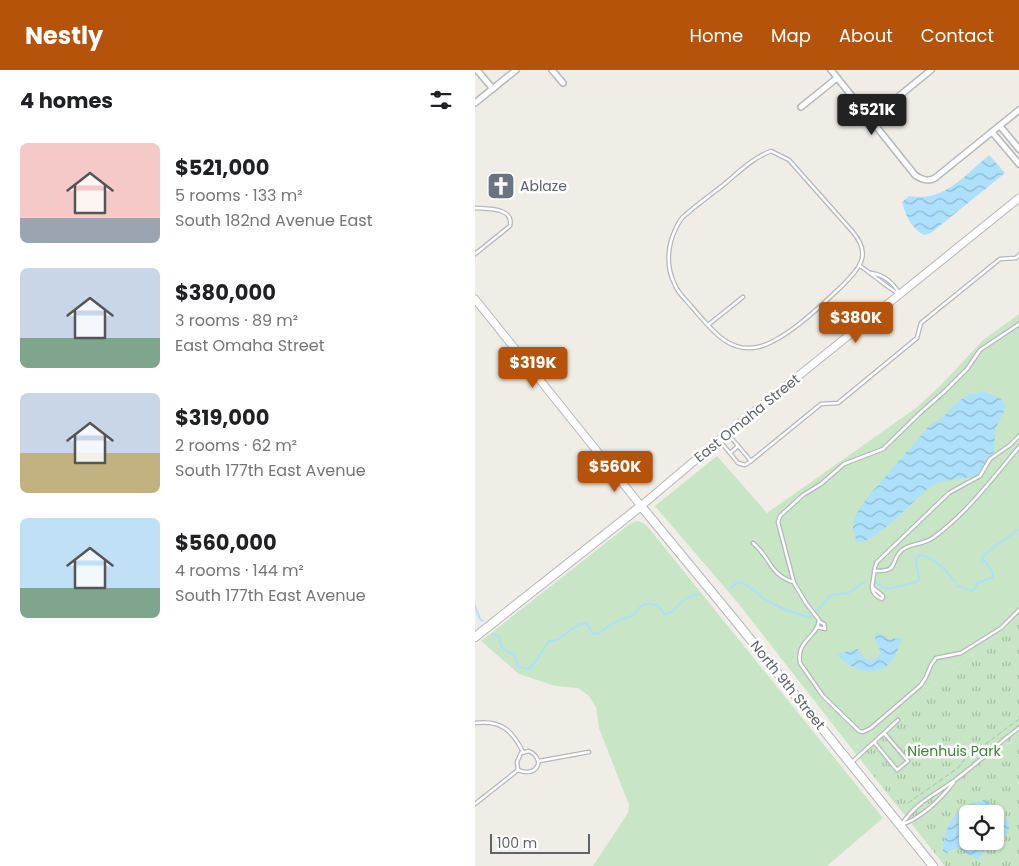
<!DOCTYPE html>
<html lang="en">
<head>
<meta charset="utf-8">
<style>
	body { margin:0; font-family:Poppins,sans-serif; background:#f6f6f6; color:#202124; height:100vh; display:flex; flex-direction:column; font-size:19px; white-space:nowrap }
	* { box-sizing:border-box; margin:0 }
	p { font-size:16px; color:#757577 }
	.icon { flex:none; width:28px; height:28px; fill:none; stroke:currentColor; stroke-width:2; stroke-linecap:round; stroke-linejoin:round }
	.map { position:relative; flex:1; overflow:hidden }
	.details { display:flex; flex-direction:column; background:#fff; width:475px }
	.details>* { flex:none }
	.tools { position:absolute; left:484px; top:735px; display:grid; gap:10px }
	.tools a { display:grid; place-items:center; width:45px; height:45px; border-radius:8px; background:#fff; box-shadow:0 1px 4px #0004; font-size:25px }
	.scale { position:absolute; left:15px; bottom:12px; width:100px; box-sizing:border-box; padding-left:5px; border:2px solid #5f6367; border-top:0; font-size:14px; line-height:18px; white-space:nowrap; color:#5f6367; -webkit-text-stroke:4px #fff; paint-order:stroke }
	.price { position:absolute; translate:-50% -42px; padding:0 11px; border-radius:5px; background:#b45309; color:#fff; font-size:16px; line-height:32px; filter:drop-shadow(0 1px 2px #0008) }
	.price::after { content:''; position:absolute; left:50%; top:30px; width:15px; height:11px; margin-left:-8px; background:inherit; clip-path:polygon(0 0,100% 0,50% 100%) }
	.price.selected { background:#222; color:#fff }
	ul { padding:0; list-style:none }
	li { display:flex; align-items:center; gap:15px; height:125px; padding:0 20px }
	li span { display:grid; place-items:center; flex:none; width:140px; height:100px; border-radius:8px; color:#555 }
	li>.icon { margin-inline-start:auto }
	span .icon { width:60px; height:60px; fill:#fffc; stroke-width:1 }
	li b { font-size:21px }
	h2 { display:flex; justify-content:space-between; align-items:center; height:60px; padding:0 20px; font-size:21px }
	header { display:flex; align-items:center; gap:30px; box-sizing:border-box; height:70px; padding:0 25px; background:#b45309; color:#fff }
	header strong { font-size:24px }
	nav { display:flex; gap:28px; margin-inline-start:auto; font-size:18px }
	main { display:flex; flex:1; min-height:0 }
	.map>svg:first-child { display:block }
	.grass { fill:#c8e6c5 }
	.park { fill:url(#park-tufts); fill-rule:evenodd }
	.water { fill:url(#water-waves); fill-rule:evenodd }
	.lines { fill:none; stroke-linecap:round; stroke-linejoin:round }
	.stream { stroke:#ace0fb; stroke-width:2 }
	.service-casing { stroke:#b4b8bb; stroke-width:5 }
	.minor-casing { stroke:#b4b8bb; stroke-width:8 }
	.tertiary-casing { stroke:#b4b8bb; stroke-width:9 }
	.secondary-casing { stroke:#b3b7bb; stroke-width:10 }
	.path { stroke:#9fc7a7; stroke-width:1; stroke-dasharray:5 2.5; stroke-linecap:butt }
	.service { stroke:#fff; stroke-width:2.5 }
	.minor { stroke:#fff; stroke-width:5 }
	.tertiary { stroke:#fff; stroke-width:7 }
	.secondary { stroke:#fff; stroke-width:8 }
	.labels { text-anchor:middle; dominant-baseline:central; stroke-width:5; stroke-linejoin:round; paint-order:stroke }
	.worship-label { font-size:14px; fill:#5b616d; stroke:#fff; text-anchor:start }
	.street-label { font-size:14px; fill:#5f6367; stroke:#fff }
	.park-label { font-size:14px; fill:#3d8339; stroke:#fff }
</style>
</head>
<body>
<header>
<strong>Nestly</strong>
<nav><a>Home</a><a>Map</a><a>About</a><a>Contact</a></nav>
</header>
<main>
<section class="details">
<h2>4 homes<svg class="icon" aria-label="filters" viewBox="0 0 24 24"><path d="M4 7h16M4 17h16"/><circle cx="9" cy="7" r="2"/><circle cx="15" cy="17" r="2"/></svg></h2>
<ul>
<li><span style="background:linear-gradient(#f6c9c9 75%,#9aa5b1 0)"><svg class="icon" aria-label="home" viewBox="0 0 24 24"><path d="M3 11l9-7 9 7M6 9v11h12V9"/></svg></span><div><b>$521,000</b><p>5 rooms · 133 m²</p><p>South 182nd Avenue East</p></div></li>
<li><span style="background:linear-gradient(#c9d6e8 70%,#7fa58c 0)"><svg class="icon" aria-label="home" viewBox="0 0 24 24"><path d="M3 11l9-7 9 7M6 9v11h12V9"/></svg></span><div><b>$380,000</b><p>3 rooms · 89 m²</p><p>East Omaha Street</p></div></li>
<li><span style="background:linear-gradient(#c9d6e8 60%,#c2b280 0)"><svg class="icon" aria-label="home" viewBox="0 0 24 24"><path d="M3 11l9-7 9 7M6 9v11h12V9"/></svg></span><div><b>$319,000</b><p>2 rooms · 62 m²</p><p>South 177th East Avenue</p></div></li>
<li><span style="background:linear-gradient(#bfe0f5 70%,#7fa58c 0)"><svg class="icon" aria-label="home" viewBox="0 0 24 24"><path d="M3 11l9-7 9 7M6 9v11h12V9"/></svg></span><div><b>$560,000</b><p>4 rooms · 144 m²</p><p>South 177th East Avenue</p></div></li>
</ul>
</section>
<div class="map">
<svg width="544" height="796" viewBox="0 0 544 796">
	<defs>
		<pattern id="park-tufts" width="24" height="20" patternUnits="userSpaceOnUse" patternTransform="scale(1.25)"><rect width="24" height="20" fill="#c8e6c5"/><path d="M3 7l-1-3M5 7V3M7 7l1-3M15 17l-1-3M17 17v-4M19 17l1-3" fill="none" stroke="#a6bea4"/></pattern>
		<pattern id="water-waves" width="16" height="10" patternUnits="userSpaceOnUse" patternTransform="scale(1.25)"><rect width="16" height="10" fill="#ace0fb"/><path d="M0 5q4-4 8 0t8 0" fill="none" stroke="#8fb9cf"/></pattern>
	</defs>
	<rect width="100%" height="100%" fill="#f0ede7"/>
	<g class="grass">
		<polygon points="544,244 544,547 377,679 263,533 180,436 242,386 292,443 441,338 465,316 508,270"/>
		<polygon points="163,451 168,453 173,457 408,748 352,796 118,796 153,743 154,735 124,658 121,637 114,626 103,618 80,616 44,604 6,571 156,453"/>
	</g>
	<path class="park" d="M544,547V796H470L377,679ZM492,744H520V771H492Z"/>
	<g class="water">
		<path d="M514,85L530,103L456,163L449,165C436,158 431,146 427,132L434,126C468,133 490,105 514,85Z"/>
		<path d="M506,321L525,328L530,334L529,341L520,360L519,382C510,389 509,401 500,405C482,412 464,407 449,422C438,432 396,476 382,472L378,460V453L383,441L392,428L454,356L468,347L480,334L494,324H501Z"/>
		<path d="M401,563H405L413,569L428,568C423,575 423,582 418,589C404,610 376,601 361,584L383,579L389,588C407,594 408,580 400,568Z"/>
		<path d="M512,729L514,736C522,742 539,749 533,762C532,766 529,769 525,771C522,772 518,773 514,774L503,790L482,777L472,783L468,781C470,750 482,736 512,729ZM492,744H520V771H492Z"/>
	</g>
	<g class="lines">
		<g class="stream">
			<path d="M401,513C404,514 408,518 412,519C414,519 440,513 443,511C447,501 436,495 444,485C459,487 472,501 480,512"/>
			<polyline points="482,516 498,521 503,513 518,507 518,503 510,491 507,492 509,485 514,481 544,459"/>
			<path d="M256,518L262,512C275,514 281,524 293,531C306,538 320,544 334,547L337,546"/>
			<polyline points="0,536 5,549 8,551"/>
			<polyline points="342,541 356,525 373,523 389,512"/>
			<path d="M17,564L24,567C26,581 28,578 39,585L43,597L54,599L61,591L74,571C90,572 96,552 112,554L118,564H121C128,562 132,557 138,553C144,550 150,549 156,546C160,545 161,541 164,538C172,530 185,534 189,544C200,543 201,536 209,530C213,526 220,526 225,524"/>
		</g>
		<defs>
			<g id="service">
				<path d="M296,81L314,90L377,161C397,184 386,196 368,215C348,234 310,271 283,277C252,284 234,256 216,236C211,230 203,223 200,215C193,201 192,186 196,171C198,164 203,152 208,147C220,136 234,126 247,116C262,104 277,88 296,81Z"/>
				<path d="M0,138C12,139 39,137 35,156L0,184"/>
				<path d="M385,196C399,205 410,216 424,224"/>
				<path d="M396,203C410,205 418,213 425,224"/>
				<path d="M544,254L505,280L492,299L469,322L445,343L408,379L369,394L346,414L328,425L305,446L303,452L319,513L331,533L344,550C342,568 321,570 325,593L348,626L384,661L388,662L396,658L446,615L451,607L456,595L461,588L486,583L526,558L544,540"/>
				<polyline points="233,255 268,227"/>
				<polyline points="253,364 276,391"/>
				<polyline points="245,371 263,393 270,395 276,391 346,334 363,333 442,268 446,253 525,189 541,188 544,185"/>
				<polyline points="255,383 263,376"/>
				<path d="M278,473C296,488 294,504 318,512"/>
				<path d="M399,501C426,502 414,491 427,480C435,473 449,475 459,467C493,442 517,409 544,377"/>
				<path d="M397,517L408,526L407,529C402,527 397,523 397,517L400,497L402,492L474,423L505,406L515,389L535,375L544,366"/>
				<polyline points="342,557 350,559 349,554 345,552"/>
				<path d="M0,653C26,650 37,660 48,682"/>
				<polyline points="409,663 423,650"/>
				<path d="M54,681C72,690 61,708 43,700L42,692L46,683Z"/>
				<polyline points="64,691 114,682"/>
				<polyline points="377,692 409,663 433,691 422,700 399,672"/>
				<polyline points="0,734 43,700"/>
				<path d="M426,755C444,730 457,727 480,710C502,694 522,674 544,658"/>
				<path d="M426,755C448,747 465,730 479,712"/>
			</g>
			<g id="minor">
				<polyline points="2,0 18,19"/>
				<polyline points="77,0 88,13"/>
				<path d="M356,0L440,105C447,110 453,112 460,108L544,40"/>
				<polyline points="0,33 41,0"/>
				<polyline points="326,37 362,8"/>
				<polyline points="396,49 456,0"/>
				<polyline points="525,56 544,79"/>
				<polyline points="517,62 544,94"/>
			</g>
			<polyline id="tertiary" points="0,229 166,436 244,370 544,128"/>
			<polyline id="secondary" points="0,567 166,436 259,549 458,796"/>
		</defs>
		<use href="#service" class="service-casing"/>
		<use href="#minor" class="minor-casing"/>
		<use href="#tertiary" class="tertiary-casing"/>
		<use href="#secondary" class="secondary-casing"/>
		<polyline class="path" points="433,733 483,698 488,691 544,649"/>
		<use href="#service" class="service"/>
		<use href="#minor" class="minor"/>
		<use href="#tertiary" class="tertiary"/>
		<use href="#secondary" class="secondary"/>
	</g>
	<defs>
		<symbol id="church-square" viewBox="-11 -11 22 22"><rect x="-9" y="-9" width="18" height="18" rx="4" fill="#6b7280" stroke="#fff"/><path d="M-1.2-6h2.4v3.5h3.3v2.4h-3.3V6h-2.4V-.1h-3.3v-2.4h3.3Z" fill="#fff"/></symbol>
	</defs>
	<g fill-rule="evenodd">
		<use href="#church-square" x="10" y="100" width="32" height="32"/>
	</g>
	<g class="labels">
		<g class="worship-label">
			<text x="45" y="116">Ablaze</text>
		</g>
		<g class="street-label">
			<text transform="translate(272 348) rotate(-39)">East Omaha Street</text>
			<text transform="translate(313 615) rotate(51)">North 9th Street</text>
		</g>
		<g class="park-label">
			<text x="479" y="681">Nienhuis Park</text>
		</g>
	</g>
</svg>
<div class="tools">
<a><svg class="icon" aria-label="locate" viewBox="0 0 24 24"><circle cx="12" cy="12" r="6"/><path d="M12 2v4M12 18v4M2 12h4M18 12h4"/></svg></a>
</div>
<div class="scale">100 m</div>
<b class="price selected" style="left:397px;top:66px">$521K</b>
<b class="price" style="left:381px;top:274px">$380K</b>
<b class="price" style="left:58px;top:319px">$319K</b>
<b class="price" style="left:140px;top:423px">$560K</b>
</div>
</main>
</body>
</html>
